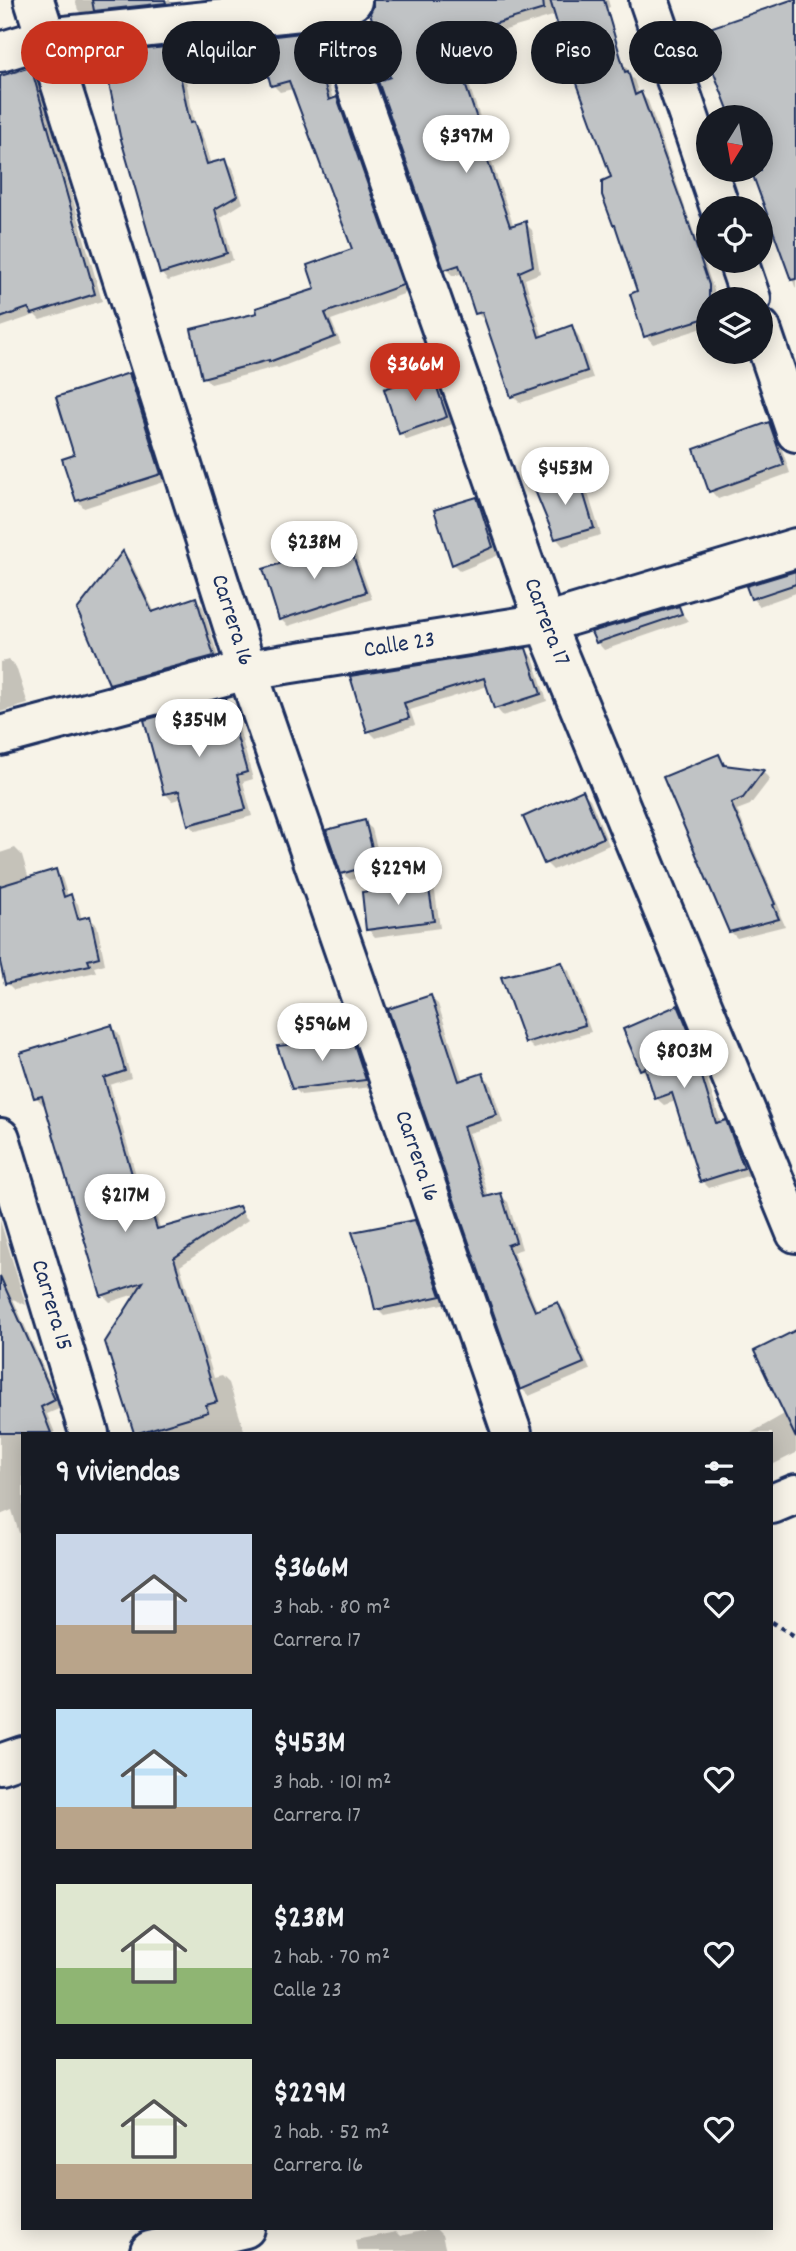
<!DOCTYPE html>
<html lang="es">
<head>
<meta charset="utf-8">
<style>
	body { margin:0; font-family:Dekko,sans-serif; background:#20242c; color:#f1f3f6; height:100vh; display:flex; flex-direction:column; font-size:26px; white-space:nowrap }
	* { box-sizing:border-box; margin:0 }
	p { font-size:23px; color:#9ea1a6 }
	.icon { flex:none; width:38px; height:38px; fill:none; stroke:currentColor; stroke-width:2; stroke-linecap:round; stroke-linejoin:round }
	.map { position:relative; flex:1; overflow:hidden }
	.side { position:absolute; left:21px; top:1432px; width:752px; height:798px; display:flex; flex-direction:column; background:#171b24; border-radius:0px; box-shadow:0 4px 18px #0003 }
	.side>* { flex:none }
	.banner { position:absolute; left:21px; top:21px; width:754px; height:63px; display:flex; gap:14px }
	.needle { width:46px; rotate:191deg }
	.controls { position:absolute; left:696px; top:105px; display:grid; gap:14px }
	.controls a { display:grid; place-items:center; width:77px; height:77px; border-radius:50%; background:#171b24; box-shadow:0 4px 18px #0003; font-size:35px }
	.price { position:absolute; translate:-50% -60px; padding:0 16px; border-radius:24px; background:#fff; color:#222; font-size:23px; line-height:46px; filter:drop-shadow(0 2px 4px #0008) }
	.price::after { content:''; position:absolute; left:50%; top:42px; width:21px; height:16px; margin-left:-10px; background:inherit; clip-path:polygon(0 0,100% 0,50% 100%) }
	.price.current { background:#c8321e; color:#fff }
	ul { padding:0; list-style:none }
	li { display:flex; align-items:center; gap:21px; height:175px; padding:0 35px }
	li span { display:grid; place-items:center; flex:none; width:196px; height:140px; border-radius:0px; color:#555 }
	li>.icon { margin-inline-start:auto }
	span .icon { width:84px; height:84px; fill:#fffc; stroke-width:1 }
	li b { font-size:30px }
	h2 { display:flex; justify-content:space-between; align-items:center; height:84px; padding:0 35px; font-size:30px }
	.tag { padding:0 24px; border-radius:32px; background:#171b24; box-shadow:0 4px 18px #0003; font-size:24px; line-height:63px }
	.tag.current { background:#c8321e; color:#fff }
	.map>svg:first-child { display:block }
	.shadow { fill:#0003 }
	.building { fill:#c0c3c5; stroke:#1b2f5e; stroke-width:2 }
	.lines { fill:none; stroke-linecap:round; stroke-linejoin:round }
	.minor-casing { stroke:#1b2f5e; stroke-width:44 }
	.path { stroke:#1b2f5e; stroke-width:4.5; stroke-dasharray:5 5; stroke-linecap:butt }
	.minor { stroke:#f7f3e8; stroke-width:38 }
	.labels { text-anchor:middle; dominant-baseline:central; stroke-width:5; stroke-linejoin:round; paint-order:stroke }
	.street-label { font-size:24px; fill:#1b2f5e; stroke:#f7f3e8 }
</style>
</head>
<body>
<div class="map">
<svg width="796" height="2251" viewBox="0 0 796 2251">
	<rect width="100%" height="100%" fill="#f7f3e8"/>
	<filter id="ink" filterUnits="userSpaceOnUse"><feTurbulence type="fractalNoise" baseFrequency=".0143" numOctaves="2"/><feDisplacementMap in="SourceGraphic" scale="14" xChannelSelector="R" yChannelSelector="G"/><feConvolveMatrix kernelMatrix="1 2 1 2 8 2 1 2 1" color-interpolation-filters="sRGB"/></filter>
	<g filter="url(#ink)">
		<g class="shadow">
			<polygon points="75,0 170,0 172,10 103,17 98,13 85,17 78,10"/>
			<polygon points="375,0 608,0 610,7 564,24 556,15 474,39 488,78 469,85 490,146 487,148 514,227 525,223 532,230 540,273 525,279 543,338 571,327 578,335 593,378 520,403 513,396 487,319 484,320 477,313 464,273 453,276 446,269 393,78"/>
			<polygon points="796,0 796,289 751,170 761,170 761,117 732,117 700,33"/>
			<polygon points="310,34 317,41 333,100 337,99 344,106 409,292 331,320 341,344 278,368 276,367 211,384 204,377 259,315 318,290 354,250 293,89 280,92 273,85"/>
			<polygon points="174,48 181,56 195,125 201,131 211,165 224,161 232,169 243,203 221,217 233,260 168,281 161,273"/>
			<polygon points="620,61 627,68 630,76 634,80 639,95 641,94 648,101 717,299 709,299 709,326 653,344 646,336 632,295 639,292 614,178"/>
			<polygon points="31,69 38,76 102,301 40,320 35,315 0,327 0,78"/>
			<polygon points="129,375 136,383 167,481 84,508 77,500 76,456"/>
			<polygon points="432,375 439,382 453,424 407,440 400,433"/>
			<polygon points="768,424 776,431 790,473 718,499 711,491 696,450"/>
			<polygon points="578,477 585,484 601,535 563,546 556,538"/>
			<polygon points="476,499 484,506 499,555 460,571 453,564"/>
			<polygon points="348,544 355,552 372,599 288,626 280,619"/>
			<polygon points="123,553 130,560 155,613 196,599 203,607 220,663 118,690 111,683"/>
			<polygon points="796,573 796,593 759,606 752,598"/>
			<polygon points="678,608 688,621 604,650 597,642"/>
			<polygon points="525,650 533,657 547,701 503,716 496,708 488,686 410,710 415,725 376,738 369,731 352,677"/>
			<polygon points="9,660 16,667 28,704 0,712 0,662"/>
			<polygon points="226,700 233,707 253,779 243,782 252,816 196,831 189,824 183,798 172,801 165,793"/>
			<polygon points="719,756 728,768 763,772 770,779 750,805 737,810 781,912 779,912 785,926 737,938 730,931"/>
			<polygon points="582,792 590,799 609,845 553,870 546,863"/>
			<polygon points="364,822 372,829 383,871 350,880 342,873"/>
			<polygon points="15,848 22,855 29,879 55,871 62,878 68,897 71,896 78,904 82,920 89,918 97,925 105,964 94,967 96,972 14,990 7,983 0,954 0,853"/>
			<polygon points="428,885 435,892 440,928 375,937 368,929"/>
			<polygon points="562,964 569,971 591,1032 534,1049 527,1042"/>
			<polygon points="430,997 438,1004 463,1081 483,1075 490,1082 503,1123 469,1133 489,1198 500,1195 508,1202 522,1249 513,1252 538,1312 558,1304 565,1311 590,1370 529,1396 522,1389"/>
			<polygon points="678,1007 685,1014 701,1053 699,1054 721,1123 725,1122 732,1129 750,1175 709,1188 702,1181 676,1101 664,1105 656,1098 650,1077 642,1069"/>
			<polygon points="112,1027 119,1034 131,1078 110,1085 147,1213 150,1212 157,1219 161,1230 238,1208 248,1220 180,1266 214,1378 222,1376 229,1383 245,1433 136,1433 107,1342 138,1293 110,1302 103,1295 46,1104 43,1105 36,1097"/>
			<polygon points="351,1040 358,1047 372,1087 301,1095 294,1088"/>
			<polygon points="0,1220 26,1305 13,1299 61,1408 47,1414 55,1433 23,1433 23,1546 12,1510 0,1515"/>
			<polygon points="414,1222 422,1229 447,1303 384,1316 377,1309"/>
			<polygon points="796,1332 796,1453 772,1465 772,1433 751,1433 786,1413"/>
			<polygon points="435,2228 442,2235 446,2251 357,2251 355,2240 396,2232 400,2236"/>
		</g>
		<g class="building">
			<polygon points="92,0 165,0 166,3 94,11"/>
			<polygon points="373,0 543,0 544,9 468,32 482,71 463,78 484,139 481,141 510,226 526,221 533,266 519,272 539,337 572,325 587,371 511,397 482,312 475,314 459,265 444,270 378,81 390,77 370,13 373,7"/>
			<polygon points="550,0 604,0 625,72 628,71 635,95 641,92 687,218 709,285 709,317 644,337 630,294 637,291 615,225 613,225 602,195 602,181 611,177 566,53"/>
			<polygon points="791,0 796,0 796,279 791,280 751,170 761,170 761,117 731,117 698,32"/>
			<polygon points="310,32 329,100 337,97 403,285 325,313 335,337 269,362 269,360 202,378 191,329 257,313 256,308 315,289 307,265 352,249 289,81 271,86 258,38"/>
			<polygon points="174,46 190,123 194,122 207,164 225,159 237,196 215,209 227,253 160,274 120,136 103,54"/>
			<polygon points="31,67 95,294 32,314 28,308 0,318 0,76"/>
			<polygon points="129,373 161,474 76,501 62,459 74,455 56,397"/>
			<polygon points="432,373 447,417 399,434 384,389"/>
			<polygon points="769,422 784,465 709,492 694,449"/>
			<polygon points="578,475 594,528 555,539 534,488"/>
			<polygon points="477,497 493,547 452,565 434,510"/>
			<polygon points="348,542 366,592 279,620 263,569"/>
			<polygon points="123,551 152,612 196,597 214,656 109,684 77,610"/>
			<polygon points="796,571 796,584 751,599 746,586"/>
			<polygon points="679,606 682,614 596,643 591,632"/>
			<polygon points="526,648 541,694 494,709 484,678 404,703 409,718 367,732 350,676"/>
			<polygon points="226,698 247,772 237,775 246,809 188,825 179,791 164,794 144,720"/>
			<polygon points="719,754 724,765 764,770 743,798 731,803 775,904 773,905 779,919 729,932 663,777"/>
			<polygon points="583,790 603,838 544,864 523,817"/>
			<polygon points="365,820 376,864 341,874 326,830"/>
			<polygon points="56,869 64,897 71,894 78,919 90,916 99,957 88,960 90,965 5,984 0,962 0,886"/>
			<polygon points="428,883 434,921 366,930 362,892"/>
			<polygon points="562,962 585,1025 525,1043 501,977"/>
			<polygon points="431,995 459,1081 483,1073 497,1115 463,1126 485,1197 501,1193 516,1242 507,1245 535,1311 558,1302 584,1363 520,1390 388,1009"/>
			<polygon points="678,1005 695,1046 693,1047 716,1123 726,1120 744,1168 700,1182 672,1093 655,1099 645,1068 640,1070 623,1029"/>
			<polygon points="112,1025 125,1071 104,1078 143,1212 151,1210 157,1229 239,1206 242,1212 174,1258 217,1402 206,1405 208,1412 138,1433 134,1433 105,1342 143,1282 101,1296 42,1096 34,1098 20,1053"/>
			<polygon points="352,1038 366,1080 292,1089 277,1046"/>
			<polygon points="415,1220 441,1296 375,1310 367,1274 352,1232"/>
			<polygon points="0,1276 55,1400 41,1407 51,1433 0,1433"/>
			<polygon points="796,1330 796,1438 754,1351"/>
		</g>
		<g class="lines">
			<defs>
				<g id="minor">
					<path id="s1" d="M34,0L247,670L512,1433"/>
					<path id="s2" d="M326,0L545,623L796,1233"/>
					<polyline points="649,0 720,208"/>
					<polyline points="0,52 46,38 329,8 352,1"/>
					<polyline points="738,261 751,299"/>
					<polyline points="761,329 796,432"/>
					<path id="s3" d="M0,736L247,670L545,623L796,548"/>
					<path id="s4" d="M0,1138L89,1433"/>
					<polyline points="772,1504 796,1494"/>
					<polyline points="0,1764 23,1756"/>
					<polyline points="150,2251 245,2228"/>
				</g>
			</defs>
			<use href="#minor" class="minor-casing"/>
			<polyline class="path" points="772,1622 796,1637"/>
			<use href="#minor" class="minor"/>
		</g>
	</g>
	<g class="labels">
		<g class="street-label">
			<text stroke="none"><textPath href="#s1" startOffset="651">Carrera 16</textPath></text>
			<text stroke="none"><textPath href="#s2" startOffset="660">Carrera 17</textPath></text>
			<text stroke="none"><textPath href="#s3" startOffset="410">Calle 23</textPath></text>
			<text stroke="none"><textPath href="#s1" startOffset="1218">Carrera 16</textPath></text>
			<text stroke="none"><textPath href="#s4" startOffset="175">Carrera 15</textPath></text>
		</g>
	</g>
</svg>
<div class="controls">
<a><svg class="needle" viewBox="-14 -14 28 28"><path d="M0-13l5 13h-10z" fill="#e53935"/><path d="M0 13l5-13h-10z" fill="#9ea1a6"/></svg></a>
<a><svg class="icon" aria-label="locate" viewBox="0 0 24 24"><circle cx="12" cy="12" r="6"/><path d="M12 2v4M12 18v4M2 12h4M18 12h4"/></svg></a>
<a><svg class="icon" aria-label="layers" viewBox="0 0 24 24"><path d="M12 4l9 5-9 5-9-5zM3 14l9 5 9-5"/></svg></a>
</div>
<b class="price" style="left:466px;top:175px">$397M</b>
<b class="price current" style="left:415px;top:403px">$366M</b>
<b class="price" style="left:565px;top:507px">$453M</b>
<b class="price" style="left:314px;top:581px">$238M</b>
<b class="price" style="left:199px;top:759px">$354M</b>
<b class="price" style="left:398px;top:907px">$229M</b>
<b class="price" style="left:322px;top:1063px">$596M</b>
<b class="price" style="left:684px;top:1090px">$803M</b>
<b class="price" style="left:125px;top:1234px">$217M</b>
<div class="banner">
<a class="tag current">Comprar</a>
<a class="tag">Alquilar</a>
<a class="tag">Filtros</a>
<a class="tag">Nuevo</a>
<a class="tag">Piso</a>
<a class="tag">Casa</a>
</div>
<section class="side">
<h2>9 viviendas<svg class="icon" aria-label="filters" viewBox="0 0 24 24"><path d="M4 7h16M4 17h16"/><circle cx="9" cy="7" r="2"/><circle cx="15" cy="17" r="2"/></svg></h2>
<ul>
<li><span style="background:linear-gradient(#c9d6e8 65%,#b9a48a 0)"><svg class="icon" aria-label="home" viewBox="0 0 24 24"><path d="M3 11l9-7 9 7M6 9v11h12V9"/></svg></span><div><b>$366M</b><p>3 hab. · 80 m²</p><p>Carrera 17</p></div><svg class="icon" aria-label="heart" viewBox="0 0 24 24"><path d="M12 20l-8-8c-3-5 5-10 8-4 3-6 11-1 8 4z"/></svg></li>
<li><span style="background:linear-gradient(#bfe0f5 70%,#b9a48a 0)"><svg class="icon" aria-label="home" viewBox="0 0 24 24"><path d="M3 11l9-7 9 7M6 9v11h12V9"/></svg></span><div><b>$453M</b><p>3 hab. · 101 m²</p><p>Carrera 17</p></div><svg class="icon" aria-label="heart" viewBox="0 0 24 24"><path d="M12 20l-8-8c-3-5 5-10 8-4 3-6 11-1 8 4z"/></svg></li>
<li><span style="background:linear-gradient(#dfe7d0 60%,#8fb573 0)"><svg class="icon" aria-label="home" viewBox="0 0 24 24"><path d="M3 11l9-7 9 7M6 9v11h12V9"/></svg></span><div><b>$238M</b><p>2 hab. · 70 m²</p><p>Calle 23</p></div><svg class="icon" aria-label="heart" viewBox="0 0 24 24"><path d="M12 20l-8-8c-3-5 5-10 8-4 3-6 11-1 8 4z"/></svg></li>
<li><span style="background:linear-gradient(#dfe7d0 75%,#b9a48a 0)"><svg class="icon" aria-label="home" viewBox="0 0 24 24"><path d="M3 11l9-7 9 7M6 9v11h12V9"/></svg></span><div><b>$229M</b><p>2 hab. · 52 m²</p><p>Carrera 16</p></div><svg class="icon" aria-label="heart" viewBox="0 0 24 24"><path d="M12 20l-8-8c-3-5 5-10 8-4 3-6 11-1 8 4z"/></svg></li>
</ul>
</section>
</div>
</body>
</html>
